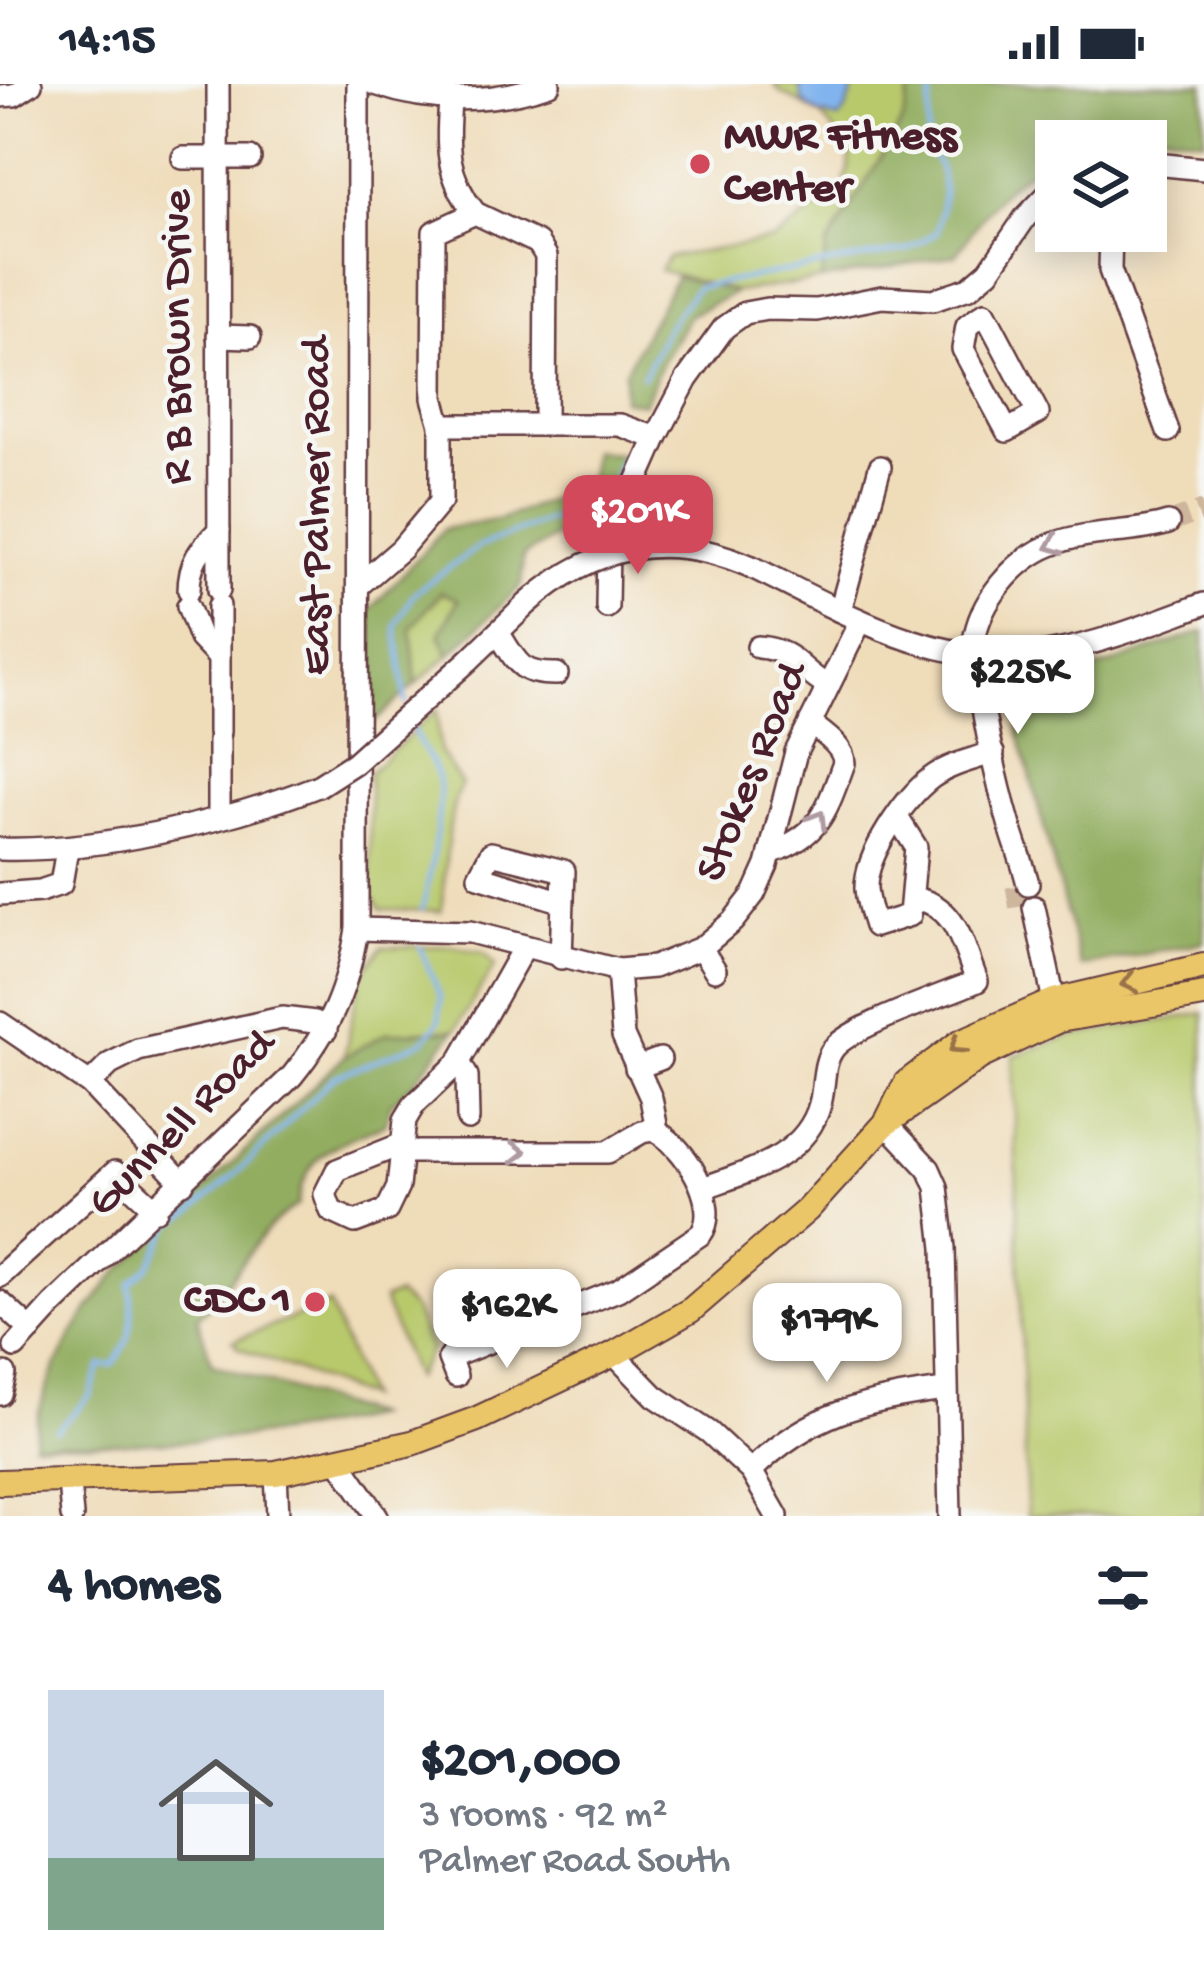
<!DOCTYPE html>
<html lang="en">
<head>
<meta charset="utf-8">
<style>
	body { margin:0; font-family:"Gochi Hand",sans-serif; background:#f2f2f3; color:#1f2937; height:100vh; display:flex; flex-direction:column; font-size:45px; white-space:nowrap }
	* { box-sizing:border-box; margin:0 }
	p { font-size:39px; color:#747a83 }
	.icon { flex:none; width:66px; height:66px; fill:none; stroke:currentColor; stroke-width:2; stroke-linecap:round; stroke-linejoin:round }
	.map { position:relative; height:1432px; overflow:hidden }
	.panel { display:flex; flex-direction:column; background:#fff; flex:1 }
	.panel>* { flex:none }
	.fabs { position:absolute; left:1035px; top:36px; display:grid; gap:24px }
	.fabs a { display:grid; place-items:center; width:132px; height:132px; border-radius:0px; background:#fff; box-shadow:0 6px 30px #0003; font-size:60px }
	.price { position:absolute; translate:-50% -102px; padding:0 27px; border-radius:24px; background:#fff; color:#222; font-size:39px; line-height:78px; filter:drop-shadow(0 3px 6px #0008) }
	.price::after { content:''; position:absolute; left:50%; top:72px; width:36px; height:27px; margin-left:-18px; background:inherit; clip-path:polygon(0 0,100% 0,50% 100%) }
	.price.active { background:#d1495b; color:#fff }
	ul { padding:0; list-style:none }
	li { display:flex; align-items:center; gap:36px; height:300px; padding:0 48px }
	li+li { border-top:3px solid #e0e1e3 }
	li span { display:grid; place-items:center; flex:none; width:336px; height:240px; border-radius:0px; color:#555 }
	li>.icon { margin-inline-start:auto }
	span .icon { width:144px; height:144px; fill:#fffc; stroke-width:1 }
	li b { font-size:51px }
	h2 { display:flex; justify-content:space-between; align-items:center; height:144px; padding:0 48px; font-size:51px }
	.status { display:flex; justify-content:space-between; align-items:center; height:84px; padding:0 60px; background:#fff; direction:ltr }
	.status svg { height:33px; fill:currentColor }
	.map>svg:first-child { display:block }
	.green { fill:#b8c96c; stroke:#81744c; stroke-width:3 }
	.forest { fill:#92ad60; stroke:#6e6646; stroke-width:3 }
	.water { fill:#81b4ee; stroke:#666a8c; stroke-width:3 }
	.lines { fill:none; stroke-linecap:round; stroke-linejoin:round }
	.stream { stroke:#81b4ee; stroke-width:4.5 }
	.minor-tunnel { stroke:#ceb69d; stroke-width:21; stroke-dasharray:21 10; stroke-linecap:butt }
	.minor-casing { stroke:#633b40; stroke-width:26 }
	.major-casing { stroke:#633b40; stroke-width:28 }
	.minor { stroke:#fff; stroke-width:21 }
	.major { stroke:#eac669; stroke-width:24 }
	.minor-bridge-casing { stroke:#633b40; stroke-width:26; stroke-linecap:butt }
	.minor-bridge { stroke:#fff; stroke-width:21 }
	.oneway { stroke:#ae9aa0 }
	.oneway2 { stroke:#9a724a }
	.poi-dot { fill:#d1495b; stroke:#f6f6f2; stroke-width:4.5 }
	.labels { text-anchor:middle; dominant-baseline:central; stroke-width:9; stroke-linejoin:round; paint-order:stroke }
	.poi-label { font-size:45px; font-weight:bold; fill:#4a1f2b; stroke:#f6f6f2; text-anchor:start }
	.street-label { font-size:45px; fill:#4a1f2b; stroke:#f6f6f2 }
</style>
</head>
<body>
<div class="status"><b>14:15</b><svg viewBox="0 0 49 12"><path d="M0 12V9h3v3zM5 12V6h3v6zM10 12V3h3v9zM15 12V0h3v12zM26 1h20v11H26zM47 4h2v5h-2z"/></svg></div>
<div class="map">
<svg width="1204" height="1432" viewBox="0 0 1204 1432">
	<rect width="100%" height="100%" fill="#f6f6f2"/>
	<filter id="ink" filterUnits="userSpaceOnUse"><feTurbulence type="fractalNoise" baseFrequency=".00833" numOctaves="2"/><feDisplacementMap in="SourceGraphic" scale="24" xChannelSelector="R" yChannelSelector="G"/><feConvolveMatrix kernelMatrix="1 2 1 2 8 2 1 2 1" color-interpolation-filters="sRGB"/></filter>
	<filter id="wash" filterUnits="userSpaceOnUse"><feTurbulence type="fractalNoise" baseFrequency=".004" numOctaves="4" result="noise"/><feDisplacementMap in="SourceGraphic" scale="48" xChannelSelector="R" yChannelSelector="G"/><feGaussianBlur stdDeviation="2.7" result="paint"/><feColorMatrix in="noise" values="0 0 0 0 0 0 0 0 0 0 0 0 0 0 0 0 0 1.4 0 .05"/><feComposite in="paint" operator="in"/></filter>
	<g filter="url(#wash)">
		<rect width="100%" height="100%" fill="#efdcb9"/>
		<g class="green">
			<polygon points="774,0 912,0 903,37 827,162 821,196 736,208 660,186 668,173 773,156 841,108 849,85 851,55 840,54 819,30 779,7"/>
			<polygon points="442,508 458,516 440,549 449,571 416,600 411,544"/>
			<path d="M437,625L440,668L462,701C448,715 445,801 441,827L381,825L371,810L369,689Z"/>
			<polygon points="452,862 484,869 495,881 455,946 387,949 344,973 361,891 382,863"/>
			<polygon points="1204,929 1204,1432 1027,1432 1013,972 1067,953"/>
			<polygon points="397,1211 414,1226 431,1266 415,1294 383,1216"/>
			<polygon points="329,1220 367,1314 239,1264 233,1257"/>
		</g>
		<g class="forest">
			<path d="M912,0H1204V56L1163,48L1130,57H1056V76C1006,89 983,131 956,171L821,196L827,163L903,37Z"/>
			<polygon points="676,192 736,208 690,231 661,280 644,319 623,316 625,287"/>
			<polygon points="592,366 626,371 604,438 564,448 523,472 521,502 449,571 440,549 458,516 441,508 411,544 416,600 369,643 369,527 444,445 501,435 589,400"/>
			<polygon points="1204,547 1204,858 1081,883 1019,649 1018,595 1097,585"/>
			<path d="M455,946L412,1001L391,1019L385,1040C340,1059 305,1066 298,1121C250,1149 238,1199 197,1233L212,1280L373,1332C254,1360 156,1360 34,1359C38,1300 81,1230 120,1186L344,973L387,949Z"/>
		</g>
		<polygon class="water" points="799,0 856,0 845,28 838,35 819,30 803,18"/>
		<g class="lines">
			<g class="stream">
				<polyline points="643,293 667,243 697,203 907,166 937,148 944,108 940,84 927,62 932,0"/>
				<polyline points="406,619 396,541 414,509 478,463 587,421 611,403 620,375"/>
				<path d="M410,636C415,658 432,673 438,695C444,718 429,800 422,825"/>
				<path d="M56,1347L90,1312L101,1281H113C134,1253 134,1233 130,1200L149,1182L172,1140L192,1128L238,1088L334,993L424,957L439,937L441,914L420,863"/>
			</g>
		</g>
	</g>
	<g filter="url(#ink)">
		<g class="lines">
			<g class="minor-tunnel">
				<polyline points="1168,439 1204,426"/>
				<polyline points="1016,802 1020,825"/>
			</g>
			<defs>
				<g id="minor">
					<polyline points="218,0 219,506"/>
					<path d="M375,0C434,20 490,20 549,0"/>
					<polyline points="0,12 14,11 31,0"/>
					<path d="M450,16C447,62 445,91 475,129"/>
					<polyline points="183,74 250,74"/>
					<polyline points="1146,79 1204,85"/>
					<polyline points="1111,147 1110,186 1168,347"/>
					<polygon points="985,229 1038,329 1007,347 963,265 967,242"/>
					<polyline points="218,252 250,253"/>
					<polyline points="441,341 620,341 656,354"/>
					<path d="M752,483C845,529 939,587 1046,569C1101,560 1152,539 1204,520"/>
					<polyline points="358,502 401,465 441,417 441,341 433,314 434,148 475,129 538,159 546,172 545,340"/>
					<path d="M189,506C189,478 200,465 219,446"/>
					<polyline points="188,522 200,554 219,574"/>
					<polyline points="219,522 219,648"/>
					<polyline points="607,523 608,463 656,354 687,295 724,244 745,229 767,225 817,226 882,213 933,216 969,204 989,187 1025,134 1056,102"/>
					<polyline points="840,527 880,383"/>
					<path d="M498,548C517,578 519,591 557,590"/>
					<path d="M758,563C796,566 798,586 828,602"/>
					<polyline points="469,576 527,520"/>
					<polyline points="219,656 219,732"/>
					<path d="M897,733L916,763L910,831L875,842C871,830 867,818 866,805C865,771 905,714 931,694C948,681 973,675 993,669"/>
					<path d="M0,765C98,768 227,738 318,702"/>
					<path d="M770,769C821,751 826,727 844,679C844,662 822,649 810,639"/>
					<path d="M1028,800C1023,779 1015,760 1009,739C997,698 988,655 981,613C978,596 972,576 974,558C979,518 1014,476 1051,461C1088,445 1130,451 1168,439"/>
					<polyline points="0,810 40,807 61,800 67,765"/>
					<polyline points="1034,823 1054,917"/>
					<polyline points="357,845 470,848 618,886 654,883 701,864 733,837 754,810 767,781 796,668 860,538"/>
					<polyline points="701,864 715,886"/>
					<polyline points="561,874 564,787 491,769 479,792 563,818"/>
					<polyline points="618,886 623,952 651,1014 657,1046"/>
					<polyline points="0,939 90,1000 183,1099"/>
					<polyline points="459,978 467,992 468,1035"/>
					<polyline points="636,984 660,975"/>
					<polyline points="90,1000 110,980 138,966 282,934 315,938 326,946"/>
					<polyline points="886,1039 929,1085 937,1103 944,1164 950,1432"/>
					<polyline points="402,1060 337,1086 325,1110 331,1127 355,1138 387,1126 398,1103 405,1036 414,1021 459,978 524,863"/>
					<path d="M401,1068H608L642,1048L653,1046C683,1058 722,1121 701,1150L618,1206L449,1274L456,1292"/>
					<path d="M703,1104C749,1087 806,1073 820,1020C825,1002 822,980 833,965C850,942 947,910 977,897C962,860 957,821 913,814"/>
					<polyline points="0,1192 115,1088 156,1126"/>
					<polyline points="0,1218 31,1246"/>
					<path d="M15,1263L53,1221L292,992C331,944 347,906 357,845L358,0"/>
					<polyline points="614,1270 655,1312 709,1348 751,1387 777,1432"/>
					<polyline points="0,1310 5,1290"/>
					<polyline points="339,1377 377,1432"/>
					<path d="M751,1387C809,1329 866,1316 945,1306"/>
					<polyline points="276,1389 278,1432"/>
					<polyline points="69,1398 72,1432"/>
				</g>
				<g id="major">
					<polyline points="888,1038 980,973 1059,936 1204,911"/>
					<polyline points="0,1398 276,1389 412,1359 477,1335 614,1270 691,1226 807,1126 886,1039 906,999 960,958 1054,917 1204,882"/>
				</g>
			</defs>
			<use href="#minor" class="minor-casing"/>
			<use href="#major" class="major-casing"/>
			<use href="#minor" class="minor"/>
			<use href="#major" class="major"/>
			<defs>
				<g id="minor-bridge">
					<path d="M527,520C595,459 669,446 752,483"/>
					<polyline points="318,702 354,679 469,576"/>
				</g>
			</defs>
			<use href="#minor-bridge" class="minor-bridge-casing"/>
			<use href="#minor-bridge" class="minor-bridge"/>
		</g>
		<defs><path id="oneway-chevron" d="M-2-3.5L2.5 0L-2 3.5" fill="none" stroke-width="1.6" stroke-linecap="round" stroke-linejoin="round" transform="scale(3)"/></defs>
		<g class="oneway">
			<use href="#oneway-chevron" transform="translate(1054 461) rotate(159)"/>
			<use href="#oneway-chevron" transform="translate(818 735) rotate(-59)"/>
			<use href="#oneway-chevron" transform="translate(518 1068)"/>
		</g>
		<g class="oneway2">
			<use href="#oneway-chevron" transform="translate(1129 899) rotate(167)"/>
			<use href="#oneway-chevron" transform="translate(957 962) rotate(146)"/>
		</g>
	</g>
	<g class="poi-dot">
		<circle cx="700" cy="80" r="12"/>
		<circle cx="315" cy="1218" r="12"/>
	</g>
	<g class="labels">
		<g class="poi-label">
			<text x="724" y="54">MWR Fitness<tspan x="724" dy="52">Center</tspan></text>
			<text x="291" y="1218" text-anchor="end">CDC 1</text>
		</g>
		<g class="street-label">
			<text transform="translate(179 253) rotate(-90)">R B Brown Drive</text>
			<text transform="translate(318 422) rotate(-90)">East Palmer Road</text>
			<text transform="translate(754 689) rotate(-68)">Stokes Road</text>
			<text transform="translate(183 1041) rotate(-45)">Gunnell Road</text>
		</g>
	</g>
</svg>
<div class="fabs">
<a><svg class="icon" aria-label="layers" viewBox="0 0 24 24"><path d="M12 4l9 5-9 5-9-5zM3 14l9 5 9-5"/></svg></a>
</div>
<b class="price active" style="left:638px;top:493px">$201K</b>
<b class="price" style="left:1018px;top:653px">$225K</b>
<b class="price" style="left:507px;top:1287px">$162K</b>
<b class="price" style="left:827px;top:1301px">$179K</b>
</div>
<section class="panel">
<h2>4 homes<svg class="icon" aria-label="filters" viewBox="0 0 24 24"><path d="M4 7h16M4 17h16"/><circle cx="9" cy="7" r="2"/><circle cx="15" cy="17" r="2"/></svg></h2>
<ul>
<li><span style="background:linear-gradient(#c9d6e8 70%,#7fa58c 0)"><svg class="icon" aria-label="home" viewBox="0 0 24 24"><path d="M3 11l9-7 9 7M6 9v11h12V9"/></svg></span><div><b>$201,000</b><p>3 rooms · 92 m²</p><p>Palmer Road South</p></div></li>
</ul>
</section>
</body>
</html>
